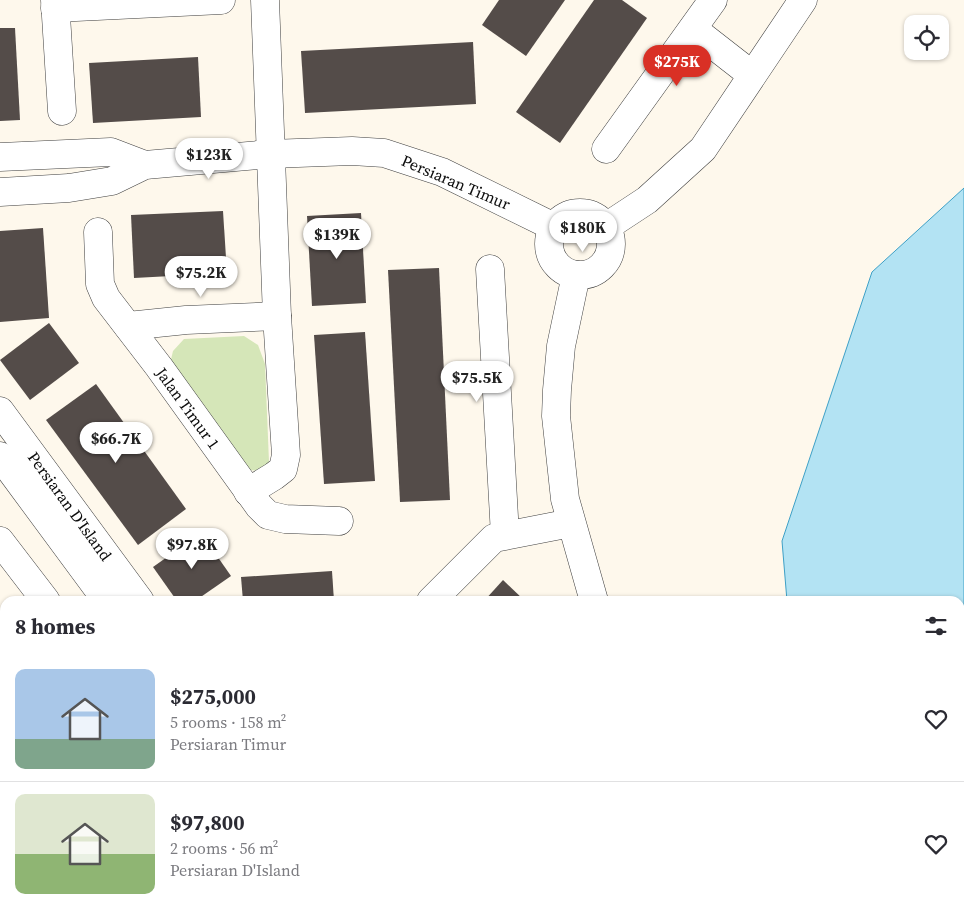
<!DOCTYPE html>
<html lang="en">
<head>
<meta charset="utf-8">
<style>
	body { margin:0; font-family:"Source Serif 4",serif; background:#f7f7f7; color:#2b2b33; height:100vh; display:flex; flex-direction:column; font-size:19px; white-space:nowrap }
	* { box-sizing:border-box; margin:0 }
	p { font-size:16px; color:#7c7c81 }
	.icon { flex:none; width:28px; height:28px; fill:none; stroke:currentColor; stroke-width:2; stroke-linecap:round; stroke-linejoin:round }
	.map { position:relative; flex:1; overflow:hidden }
	.side { position:absolute; left:0px; top:596px; width:965px; height:321px; display:flex; flex-direction:column; background:#fff; border-radius:15px 15px 0 0; box-shadow:0 1px 4px #0004 }
	.side>* { flex:none }
	.controls { position:absolute; left:904px; top:15px; display:grid; gap:10px }
	.controls a { display:grid; place-items:center; width:45px; height:45px; border-radius:10px; background:#fff; box-shadow:0 1px 4px #0004; font-size:25px }
	.price { position:absolute; translate:-50% -42px; padding:0 11px; border-radius:18px; background:#fff; color:#222; font-size:16px; line-height:32px; filter:drop-shadow(0 1px 2px #0008) }
	.price::after { content:''; position:absolute; left:50%; top:30px; width:15px; height:11px; margin-left:-8px; background:inherit; clip-path:polygon(0 0,100% 0,50% 100%) }
	.price.on { background:#d93025; color:#fff }
	ul { padding:0; list-style:none }
	li { display:flex; align-items:center; gap:15px; height:125px; padding:0 15px }
	li+li { border-top:1px solid #e1e1e2 }
	li span { display:grid; place-items:center; flex:none; width:140px; height:100px; border-radius:10px; color:#555 }
	li>.icon { margin-inline-start:auto }
	span .icon { width:60px; height:60px; fill:#fffc; stroke-width:1 }
	li b { font-size:21px }
	h2 { display:flex; justify-content:space-between; align-items:center; height:60px; padding:0 15px; font-size:21px }
	.map>svg:first-child { display:block }
	.green { fill:#d5e6b8 }
	.water { fill:#b3e3f3; stroke:#3ea0c6 }
	.building { fill:#544c49 }
	.lines { fill:none; stroke-linecap:round; stroke-linejoin:round }
	.minor-casing { stroke:#3f3f3f; stroke-width:29 }
	.minor { stroke:#fff; stroke-width:28 }
	.labels { text-anchor:middle; dominant-baseline:central; stroke-width:5; stroke-linejoin:round; paint-order:stroke }
	.street-label { font-size:16px; fill:#0c0c0c; stroke:#fff }
</style>
</head>
<body>
<div class="map">
<svg width="964" height="917" viewBox="0 0 964 917">
	<rect width="100%" height="100%" fill="#fef8ec"/>
	<polygon class="green" points="244,336 258,345 265,364 269,462 261,471 249,470 169,368 173,351 184,339"/>
	<polygon class="water" points="964,188 964,917 841,917 840,913 960,912 960,601 787,601 782,541 872,272"/>
	<g class="building">
		<polygon points="499,0 565,0 526,56 482,25"/>
		<polygon points="594,0 622,0 647,18 560,143 516,112"/>
		<polygon points="0,28 15,28 20,120 0,121"/>
		<polygon points="473,42 476,104 305,113 301,51"/>
		<polygon points="198,57 201,117 93,123 89,63"/>
		<polygon points="223,211 227,273 134,278 131,215"/>
		<polygon points="361,213 366,303 312,306 307,216"/>
		<polygon points="43,228 49,318 0,322 0,231"/>
		<polygon points="439,268 450,500 400,502 388,270"/>
		<polygon points="49,323 79,363 30,400 0,360"/>
		<polygon points="365,332 375,481 324,484 314,335"/>
		<polygon points="96,384 186,509 138,545 46,420"/>
		<polygon points="201,533 231,576 195,601 177,601 153,567"/>
		<polygon points="332,571 334,601 243,601 241,577"/>
		<polygon points="503,580 525,601 484,601"/>
		<polygon points="464,912 514,912 515,917 466,917"/>
		<polygon points="564,912 616,912 618,917 565,917"/>
	</g>
	<g class="lines">
		<defs>
			<g id="minor">
				<polyline points="55,0 62,111"/>
				<polyline points="55,8 221,0"/>
				<polyline points="693,29 752,75"/>
				<polyline points="606,149 713,0"/>
				<polyline points="0,157 111,152 145,165"/>
				<polyline points="0,192 69,188 112,181 145,165 270,154 352,151 384,153 442,172 554,227"/>
				<circle cx="580" cy="244" r="31"/>
				<polyline points="606,227 647,200 703,149 803,0"/>
				<polyline points="98,232 100,284 106,298 159,367 259,506 268,515 285,519 339,521"/>
				<polyline points="490,269 505,535"/>
				<polyline points="576,275 561,346 557,390 556,416 565,499 594,601"/>
				<polyline points="128,326 186,320 277,316"/>
				<polyline points="0,411 140,601"/>
				<polyline points="0,456 107,601"/>
				<polyline points="248,492 274,476 283,469 286,455 277,316 265,0"/>
				<polyline points="0,541 46,601"/>
				<polyline points="431,601 494,538 571,523"/>
				<polyline points="0,865 5,872"/>
				<polyline points="35,912 38,917"/>
				<polyline points="318,912 319,917"/>
				<polyline points="348,912 349,917"/>
				<polyline points="428,912 429,917"/>
				<polyline points="669,912 670,917"/>
			</g>
		</defs>
		<use href="#minor" class="minor-casing"/>
		<use href="#minor" class="minor"/>
	</g>
	<g class="labels">
		<g class="street-label">
			<text transform="translate(456 182) rotate(23)">Persiaran Timur</text>
			<text transform="translate(188 408) rotate(54)">Jalan Timur 1</text>
			<text transform="translate(70 506) rotate(54)">Persiaran D'Island</text>
		</g>
	</g>
</svg>
<div class="controls">
<a><svg class="icon" aria-label="locate" viewBox="0 0 24 24"><circle cx="12" cy="12" r="6"/><path d="M12 2v4M12 18v4M2 12h4M18 12h4"/></svg></a>
</div>
<b class="price on" style="left:677px;top:87px">$275K</b>
<b class="price" style="left:209px;top:180px">$123K</b>
<b class="price" style="left:583px;top:253px">$180K</b>
<b class="price" style="left:337px;top:260px">$139K</b>
<b class="price" style="left:201px;top:298px">$75.2K</b>
<b class="price" style="left:477px;top:403px">$75.5K</b>
<b class="price" style="left:116px;top:464px">$66.7K</b>
<b class="price" style="left:192px;top:570px">$97.8K</b>
<section class="side">
<h2>8 homes<svg class="icon" aria-label="filters" viewBox="0 0 24 24"><path d="M4 7h16M4 17h16"/><circle cx="9" cy="7" r="2"/><circle cx="15" cy="17" r="2"/></svg></h2>
<ul>
<li><span style="background:linear-gradient(#a9c7e8 70%,#7fa58c 0)"><svg class="icon" aria-label="home" viewBox="0 0 24 24"><path d="M3 11l9-7 9 7M6 9v11h12V9"/></svg></span><div><b>$275,000</b><p>5 rooms · 158 m²</p><p>Persiaran Timur</p></div><svg class="icon" aria-label="heart" viewBox="0 0 24 24"><path d="M12 20l-8-8c-3-5 5-10 8-4 3-6 11-1 8 4z"/></svg></li>
<li><span style="background:linear-gradient(#dfe7d0 60%,#8fb573 0)"><svg class="icon" aria-label="home" viewBox="0 0 24 24"><path d="M3 11l9-7 9 7M6 9v11h12V9"/></svg></span><div><b>$97,800</b><p>2 rooms · 56 m²</p><p>Persiaran D'Island</p></div><svg class="icon" aria-label="heart" viewBox="0 0 24 24"><path d="M12 20l-8-8c-3-5 5-10 8-4 3-6 11-1 8 4z"/></svg></li>
</ul>
</section>
</div>
</body>
</html>
